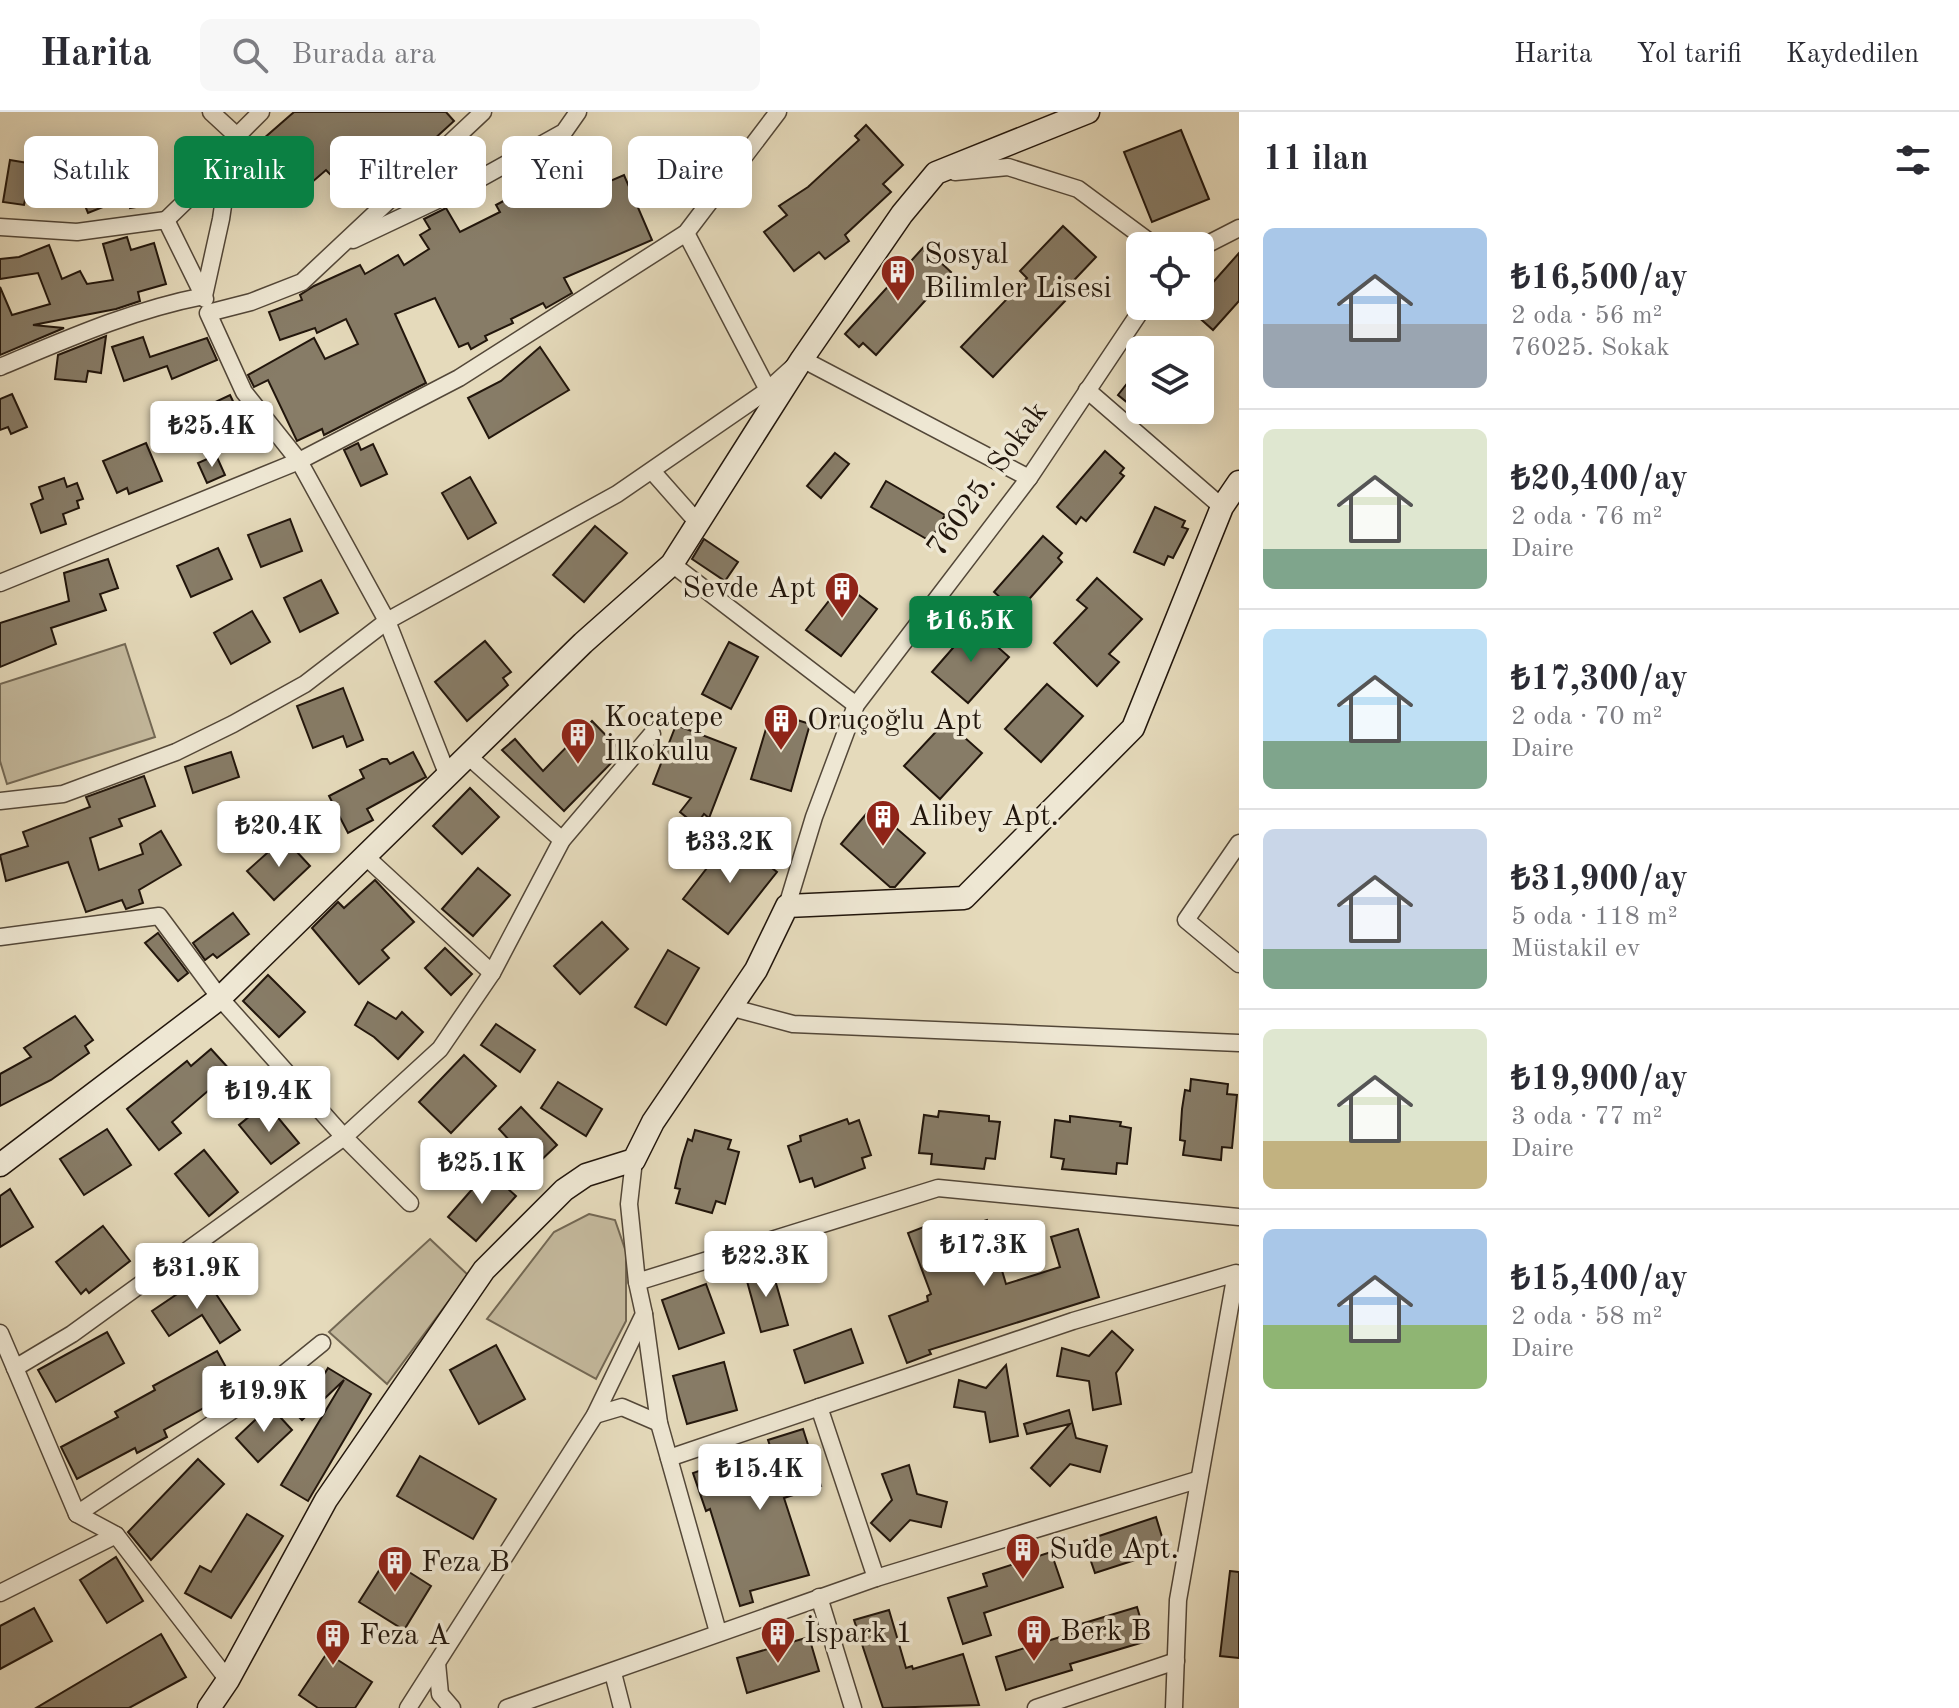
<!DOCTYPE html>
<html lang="tr">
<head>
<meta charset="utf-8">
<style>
	body { margin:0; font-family:"Old Standard TT",serif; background:#f7f7f7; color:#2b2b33; height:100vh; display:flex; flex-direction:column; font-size:30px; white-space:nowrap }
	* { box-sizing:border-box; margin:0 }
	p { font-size:26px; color:#7c7c81 }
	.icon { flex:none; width:44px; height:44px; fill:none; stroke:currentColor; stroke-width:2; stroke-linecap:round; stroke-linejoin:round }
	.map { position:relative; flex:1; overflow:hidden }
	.drawer { display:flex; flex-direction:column; background:#fff; width:720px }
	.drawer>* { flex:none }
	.guide { position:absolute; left:24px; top:24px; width:760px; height:72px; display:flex; gap:16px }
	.tools { position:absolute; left:1126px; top:120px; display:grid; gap:16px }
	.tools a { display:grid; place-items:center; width:88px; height:88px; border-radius:12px; background:#fff; box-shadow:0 4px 20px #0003; font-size:40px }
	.price { position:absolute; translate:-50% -68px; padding:0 18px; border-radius:8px; background:#fff; color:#222; font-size:26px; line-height:52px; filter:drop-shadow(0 2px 4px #0008) }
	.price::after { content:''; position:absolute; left:50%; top:48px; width:24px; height:18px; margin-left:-12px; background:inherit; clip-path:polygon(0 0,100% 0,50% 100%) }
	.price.active { background:#0b8043; color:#fff }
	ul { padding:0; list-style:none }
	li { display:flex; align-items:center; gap:24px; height:200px; padding:0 24px }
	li+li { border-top:2px solid #e1e1e2 }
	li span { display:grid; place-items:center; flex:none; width:224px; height:160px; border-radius:12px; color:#555 }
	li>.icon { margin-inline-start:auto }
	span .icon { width:96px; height:96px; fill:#fffc; stroke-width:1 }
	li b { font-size:34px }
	h2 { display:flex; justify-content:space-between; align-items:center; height:96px; padding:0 24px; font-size:34px }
	.pill { padding:0 28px; border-radius:12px; background:#fff; box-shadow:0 4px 20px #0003; font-size:28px; line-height:72px }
	.pill.active { background:#0b8043; color:#fff }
	header { display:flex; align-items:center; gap:48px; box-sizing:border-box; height:112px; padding:0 40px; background:#fff; border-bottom:2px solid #e1e1e2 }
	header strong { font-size:38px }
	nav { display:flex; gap:44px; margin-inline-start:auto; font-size:28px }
	.search { width:560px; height:72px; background:#f7f7f7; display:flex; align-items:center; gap:20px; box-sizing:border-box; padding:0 28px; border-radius:12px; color:#7c7c81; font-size:30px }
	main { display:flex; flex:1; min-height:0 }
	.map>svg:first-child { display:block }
	.green { fill:#c4b99d; stroke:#736854; stroke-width:2 }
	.building { fill:#877c67; stroke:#22160c; stroke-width:2 }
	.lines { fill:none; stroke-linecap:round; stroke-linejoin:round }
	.street-casing { stroke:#534738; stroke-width:19 }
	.secondary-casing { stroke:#22160c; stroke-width:25 }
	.street { stroke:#eee7d3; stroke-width:16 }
	.secondary { stroke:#eee7d3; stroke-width:22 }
	.labels { text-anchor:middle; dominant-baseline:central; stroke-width:7; stroke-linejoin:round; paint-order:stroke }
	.poi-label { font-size:30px; fill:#22160c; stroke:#eee7d3; text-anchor:start }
	.street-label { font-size:30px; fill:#22160c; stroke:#eee7d3 }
</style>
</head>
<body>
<header>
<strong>Harita</strong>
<div class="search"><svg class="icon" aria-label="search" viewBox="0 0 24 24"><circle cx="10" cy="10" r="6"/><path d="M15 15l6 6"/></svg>Burada ara</div>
<nav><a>Harita</a><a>Yol tarifi</a><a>Kaydedilen</a></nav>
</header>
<main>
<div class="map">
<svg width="1239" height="1596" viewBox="0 0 1239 1596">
	<rect width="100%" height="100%" fill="#e5dabb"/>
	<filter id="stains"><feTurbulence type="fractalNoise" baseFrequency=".0025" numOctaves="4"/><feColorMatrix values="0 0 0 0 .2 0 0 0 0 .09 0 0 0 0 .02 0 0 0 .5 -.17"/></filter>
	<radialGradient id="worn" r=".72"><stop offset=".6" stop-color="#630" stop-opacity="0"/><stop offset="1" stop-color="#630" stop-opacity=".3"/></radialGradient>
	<g class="green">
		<polygon points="125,532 155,625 7,672 0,649 0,572"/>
		<polygon points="589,1102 615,1108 626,1140 626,1209 596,1267 487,1207 554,1120"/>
		<polygon points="430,1127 468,1163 387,1272 329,1220"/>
	</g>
	<g class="building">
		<polygon points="294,0 446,0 454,9 361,94 326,58 289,90 247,41"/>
		<polygon points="866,13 903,53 883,72 891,80 845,123 849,129 825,147 819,140 794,159 764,120 787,103 779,94 808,75 859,28 855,24"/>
		<polygon points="1181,18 1209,87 1152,110 1124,40"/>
		<polygon points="544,44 566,88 624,63 652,128 564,166 572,181 546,196 543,191 511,207 513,211 485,224 487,228 471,237 468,231 459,235 435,186 395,202 426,271 324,323 322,317 297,329 268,268 254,275 248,263 314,226 325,247 358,232 346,207 317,221 315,216 280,228 269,200 302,188 300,183 314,174 360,153 365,162 398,143 404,153 429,137 420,123 430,117 424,107 446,96 460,120 500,100 496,93 524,78 515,60"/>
		<polygon points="10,48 40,53 34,90 25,88 24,93 3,90"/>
		<polygon points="151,54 156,81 147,82 148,93 130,96 128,85 88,101 81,84 125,67 124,59"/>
		<polygon points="1063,114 1096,145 1059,184 1065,189 993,265 961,235 1027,166 1020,159"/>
		<polygon points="127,125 131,138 154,131 166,172 138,180 140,189 116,197 33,213 64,216 0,243 0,175 12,203 50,192 38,161 0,167 0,147 19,145 49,133 62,167 80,159 87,172 113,168 103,132"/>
		<polygon points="930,128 946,142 939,149 951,160 876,243 863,231 859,235 845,222"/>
		<polygon points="1239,141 1239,189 1213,218 1186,194 1200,194 1200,185"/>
		<polygon points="106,224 101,261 88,259 86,270 55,267 58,243"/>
		<polygon points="143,225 150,245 207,226 217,248 172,267 167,254 124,269 112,235"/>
		<polygon points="540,235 569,278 489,326 468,286 501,269"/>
		<polygon points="1140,255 1140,301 1118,283"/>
		<polygon points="12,282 27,315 11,322 8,315 0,318 0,287"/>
		<polygon points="230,283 241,306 220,316 209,293"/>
		<polygon points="146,331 162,369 129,382 127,376 117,381 103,349"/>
		<polygon points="358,331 361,338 373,332 387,362 361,374 344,338"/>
		<polygon points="1105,339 1124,356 1120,361 1124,364 1086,409 1081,405 1076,412 1057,395"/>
		<polygon points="835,341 849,352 821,386 807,374"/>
		<polygon points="216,343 225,363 207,371 198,351"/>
		<polygon points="470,365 496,411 468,427 442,381"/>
		<polygon points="64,366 67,375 77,371 83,387 77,389 79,396 63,402 66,412 41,421 31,392 43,387 39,375"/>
		<polygon points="886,369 945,403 930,429 871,395"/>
		<polygon points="1155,395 1185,409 1182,415 1188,417 1173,446 1168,444 1164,453 1134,440"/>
		<polygon points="290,407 302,439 261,455 248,423"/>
		<polygon points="595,414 627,441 584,490 553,463"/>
		<polygon points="1043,424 1062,441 1058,446 1062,450 1023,494 1019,490 1013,497 994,480"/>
		<polygon points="704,427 738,450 725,469 692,447"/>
		<polygon points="218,436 232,467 191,485 177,454"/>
		<polygon points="108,447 118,476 100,482 106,498 51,516 56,532 0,555 0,511 69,489 64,461"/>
		<polygon points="1097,466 1142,507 1109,542 1119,550 1097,574 1054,531 1087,496 1077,488"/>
		<polygon points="321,468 338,501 300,520 284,486"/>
		<polygon points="843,471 877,497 841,544 806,518"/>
		<polygon points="252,499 270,530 231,552 214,521"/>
		<polygon points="973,513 1009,545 968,591 932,560"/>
		<polygon points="485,529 511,560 503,566 508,573 467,609 435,570"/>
		<polygon points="729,530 758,545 731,597 702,582"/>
		<polygon points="1047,572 1083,604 1041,650 1005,617"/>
		<polygon points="343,576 363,628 347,635 343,624 313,636 297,594"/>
		<polygon points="771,600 810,612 791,679 751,667"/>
		<polygon points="592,609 622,640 564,699 502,638 515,627 543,659"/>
		<polygon points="946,609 982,641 940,687 904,654"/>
		<polygon points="676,613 736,636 709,706 704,702 696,713 680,700 691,686 653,672"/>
		<polygon points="231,640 239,665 193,681 185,655"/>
		<polygon points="413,640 426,665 367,697 373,708 348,721 329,684 364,666 360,658 382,647 387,647 390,652"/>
		<polygon points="144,664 155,694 119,707 122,714 90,726 99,758 143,742 140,732 161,719 181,753 139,778 143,791 126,797 122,788 86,800 68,750 6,769 0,743 28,734 23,720 90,695 86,685"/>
		<polygon points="470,676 499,705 462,742 433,714"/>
		<polygon points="872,695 925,741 895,775 890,775 841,732"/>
		<polygon points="731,725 777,760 728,822 683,787"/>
		<polygon points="284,726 310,754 274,788 247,759"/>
		<polygon points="478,756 510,783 473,824 442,797"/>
		<polygon points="375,768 414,810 382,838 389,846 359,872 312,816 338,790 344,796"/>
		<polygon points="233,801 249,822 217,846 213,842 205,848 193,831"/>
		<polygon points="602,810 628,837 580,882 554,854"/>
		<polygon points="158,821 188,861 178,869 145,831"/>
		<polygon points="445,836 472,862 451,883 425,856"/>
		<polygon points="668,838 699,856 666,913 635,895"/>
		<polygon points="268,863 305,900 279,925 243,889"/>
		<polygon points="368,890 396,907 402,900 423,920 398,947 374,925 355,913"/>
		<polygon points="75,904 93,928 85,934 89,941 51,968 0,994 0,962 31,945 24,936"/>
		<polygon points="496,912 535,938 520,960 481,933"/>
		<polygon points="211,937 231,959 172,1010 181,1021 159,1038 127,997 187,949 191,954"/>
		<polygon points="464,943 496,974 451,1021 419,990"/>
		<polygon points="1191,967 1228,972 1227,982 1237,983 1232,1036 1222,1035 1221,1048 1183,1043 1185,1029 1180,1028 1182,997 1185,978 1190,979"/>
		<polygon points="558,970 602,997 586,1024 541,996"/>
		<polygon points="266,991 299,1031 271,1052 239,1013"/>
		<polygon points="521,995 557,1033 534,1055 499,1017"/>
		<polygon points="939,999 989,1004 989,1009 1000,1010 995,1047 986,1046 984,1057 931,1052 932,1042 919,1041 924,1003 938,1005"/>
		<polygon points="1070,1004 1121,1010 1120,1014 1131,1016 1127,1052 1117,1051 1116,1062 1062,1057 1064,1047 1051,1045 1055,1008 1070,1010"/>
		<polygon points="847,1007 849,1012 859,1008 871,1043 862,1046 865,1056 815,1075 812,1066 800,1070 788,1034 801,1029 800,1024"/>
		<polygon points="107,1017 131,1053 84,1083 60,1047"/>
		<polygon points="695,1018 731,1028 728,1037 739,1040 725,1092 716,1089 712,1101 676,1091 680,1077 675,1076 682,1046 688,1027 692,1029"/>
		<polygon points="204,1038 238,1080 209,1104 175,1062"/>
		<polygon points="488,1059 516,1084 476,1129 448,1105"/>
		<polygon points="10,1077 33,1115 0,1135 0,1084"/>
		<polygon points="987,1108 1006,1172 1060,1155 1051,1125 1078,1117 1099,1185 929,1238 931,1242 907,1251 889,1204 928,1189 927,1184 931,1182 908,1121 934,1111 938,1123"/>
		<polygon points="103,1114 130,1149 89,1181 86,1177 81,1182 56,1150"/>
		<polygon points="771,1154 788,1213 761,1220 745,1162"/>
		<polygon points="204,1164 240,1218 220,1231 202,1203 169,1224 152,1199"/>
		<polygon points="706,1172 724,1221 679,1237 662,1188"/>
		<polygon points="851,1217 863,1251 805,1271 794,1238"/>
		<polygon points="1112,1219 1133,1238 1116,1261 1121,1292 1093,1298 1089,1269 1057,1264 1062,1236 1089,1244"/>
		<polygon points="107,1220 124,1251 56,1290 38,1258"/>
		<polygon points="496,1233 525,1287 479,1312 450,1258"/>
		<polygon points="217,1239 238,1277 164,1318 167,1325 137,1341 135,1336 77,1367 61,1335 118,1305 115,1300 155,1278 153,1274"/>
		<polygon points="724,1250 737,1298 687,1312 673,1264"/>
		<polygon points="1006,1253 1018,1324 990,1330 985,1300 954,1295 959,1268 986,1276"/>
		<polygon points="328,1256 371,1282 308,1389 281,1373 344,1268 302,1308 299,1305"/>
		<polygon points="270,1294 292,1318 258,1350 236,1326"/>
		<polygon points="1069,1298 1076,1326 1107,1334 1100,1360 1070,1352 1050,1374 1031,1356 1070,1312 1027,1322 1024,1312"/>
		<polygon points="803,1317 821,1374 784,1386 809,1463 750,1479 753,1490 740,1494 710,1397 706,1399 693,1361 770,1334 768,1328"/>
		<polygon points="420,1344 496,1387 473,1427 397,1384"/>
		<polygon points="198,1347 224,1372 151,1448 128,1420"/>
		<polygon points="909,1353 917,1382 947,1390 941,1415 910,1408 890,1429 871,1411 892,1388 882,1362"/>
		<polygon points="247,1402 283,1424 231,1506 185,1481 200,1454 211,1460"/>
		<polygon points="1156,1405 1166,1438 1095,1461 1084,1429"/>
		<polygon points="1051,1440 1063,1475 984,1501 991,1523 963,1532 948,1486 987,1474 983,1462"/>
		<polygon points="116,1445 143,1489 107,1511 80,1468"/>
		<polygon points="387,1446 431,1474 404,1518 359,1490"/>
		<polygon points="1230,1459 1239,1460 1239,1546 1220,1544"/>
		<polygon points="1137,1495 1147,1529 1070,1552 1072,1558 1006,1578 996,1545 1073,1521 1071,1515"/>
		<polygon points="34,1496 52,1529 0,1557 0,1514"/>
		<polygon points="889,1498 906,1556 912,1554 913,1557 963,1542 979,1593 883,1596 854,1508"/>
		<polygon points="161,1522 186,1565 129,1596 36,1596"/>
		<polygon points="809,1525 819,1559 747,1581 737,1546"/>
		<polygon points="327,1541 372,1570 355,1596 318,1596 299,1583"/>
	</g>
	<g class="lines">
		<defs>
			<g id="street">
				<polyline points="211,0 237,24"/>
				<polyline points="955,60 1008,55 1078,77 1155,134"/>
				<polyline points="166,108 230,46"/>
				<polyline points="0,115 77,120 166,108 205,187"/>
				<polyline points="686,121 768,278"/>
				<polyline points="353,128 463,76 564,20 578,0"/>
				<polyline points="1200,136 1239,116"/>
				<path d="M0,255C67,227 132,198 204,184L221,107L230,46L237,24L261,0"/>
				<polyline points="1087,278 1222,395"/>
				<polyline points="652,359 698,411"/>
				<polyline points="672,452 856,593"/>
				<polyline points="0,471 299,349 459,266 686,121 778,0"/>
				<polyline points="468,644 562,728"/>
				<polyline points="448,664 387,509 299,349 244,280 208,201 251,190 302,170 483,0"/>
				<polyline points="0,689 63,682 176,640 233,612 305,572 387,509 617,382 768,278 802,247 1029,366"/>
				<polyline points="1239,731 1186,808 1239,852"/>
				<polyline points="365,744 492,861"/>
				<polyline points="787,794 814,705 856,593 1029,366 1144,194"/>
				<polyline points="0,825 159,804 220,886 344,1025 72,1222 15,1256 0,1221"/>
				<polyline points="733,896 793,912 1239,931"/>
				<polyline points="410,1091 344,1025 440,937 492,861 562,728 652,622"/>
				<polyline points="637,1170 938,1076 1239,1105"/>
				<polyline points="644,1202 659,1311 718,1520"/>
				<polyline points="15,1256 77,1402 116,1423 228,1568"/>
				<polyline points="819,1295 876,1466"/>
				<polyline points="595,1303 622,1295 659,1311"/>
				<polyline points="669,1346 1073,1209 1236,1161 1178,1488 1174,1596"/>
				<polyline points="77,1402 269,1274 322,1231"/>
				<polyline points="0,1481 116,1423"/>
				<polyline points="819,1485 853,1596"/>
				<polyline points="437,1551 440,1582 452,1596"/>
				<polyline points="613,1561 622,1596"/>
				<polyline points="408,1596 595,1303 644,1202 637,1170 629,1092 634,1048"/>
				<polyline points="507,1596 876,1466 1197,1368"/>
				<polyline points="1036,1596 1176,1549"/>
			</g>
			<g id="secondary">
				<polyline points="0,1053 220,886 583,531 672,452 802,247 902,102 936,61 1088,0"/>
				<polyline points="209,1596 228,1568 326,1388 484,1158 564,1078 586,1063 634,1048 653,1010 756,858 787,794 964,786 1133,616 1222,395 1239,370"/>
			</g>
		</defs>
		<use href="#street" class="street-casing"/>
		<use href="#secondary" class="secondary-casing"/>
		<use href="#street" class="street"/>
		<use href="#secondary" class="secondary"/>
	</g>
	<defs>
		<symbol id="building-pin" viewBox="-11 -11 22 30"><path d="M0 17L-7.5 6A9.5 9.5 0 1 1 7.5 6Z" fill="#8f2418" stroke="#eee7d3"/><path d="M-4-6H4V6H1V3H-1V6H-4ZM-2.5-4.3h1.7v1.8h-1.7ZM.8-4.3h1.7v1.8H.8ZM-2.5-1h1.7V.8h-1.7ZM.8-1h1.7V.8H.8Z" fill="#fff"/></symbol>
	</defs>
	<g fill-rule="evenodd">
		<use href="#building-pin" x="878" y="140" width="40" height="54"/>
		<use href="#building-pin" x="822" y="457" width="40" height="54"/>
		<use href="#building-pin" x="761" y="589" width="40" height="54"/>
		<use href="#building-pin" x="558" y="603" width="40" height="54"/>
		<use href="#building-pin" x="863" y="685" width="40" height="54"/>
		<use href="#building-pin" x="1003" y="1418" width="40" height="54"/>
		<use href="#building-pin" x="375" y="1431" width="40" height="54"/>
		<use href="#building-pin" x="1014" y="1500" width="40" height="54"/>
		<use href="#building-pin" x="758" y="1502" width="40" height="54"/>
		<use href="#building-pin" x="313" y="1504" width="40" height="54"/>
	</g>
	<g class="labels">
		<g class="poi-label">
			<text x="924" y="143">Sosyal<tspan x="924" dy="34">Bilimler Lisesi</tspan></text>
			<text x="816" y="477" text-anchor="end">Sevde Apt</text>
			<text x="604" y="606">Kocatepe<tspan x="604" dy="34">İlkokulu</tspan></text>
			<text x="807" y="609">Oruçoğlu Apt</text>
			<text x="909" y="705">Alibey Apt.</text>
			<text x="1049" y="1438">Sude Apt.</text>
			<text x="421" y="1451">Feza B</text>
			<text x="1060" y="1520">Berk B</text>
			<text x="804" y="1522">İspark 1</text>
			<text x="359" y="1524">Feza A</text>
		</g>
		<g class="street-label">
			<text transform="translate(988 368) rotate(-54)">76025. Sokak</text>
		</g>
	</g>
	<rect width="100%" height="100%" filter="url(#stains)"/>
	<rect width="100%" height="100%" fill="url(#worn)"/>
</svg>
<div class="tools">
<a><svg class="icon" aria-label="locate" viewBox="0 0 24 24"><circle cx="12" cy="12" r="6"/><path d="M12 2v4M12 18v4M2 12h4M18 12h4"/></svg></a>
<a><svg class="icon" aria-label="layers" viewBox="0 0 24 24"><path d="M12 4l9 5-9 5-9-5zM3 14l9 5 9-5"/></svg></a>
</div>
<b class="price" style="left:212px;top:357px">₺25.4K</b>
<b class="price active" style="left:971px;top:552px">₺16.5K</b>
<b class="price" style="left:279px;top:757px">₺20.4K</b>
<b class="price" style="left:730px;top:773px">₺33.2K</b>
<b class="price" style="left:269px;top:1022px">₺19.4K</b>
<b class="price" style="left:482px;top:1094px">₺25.1K</b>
<b class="price" style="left:984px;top:1176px">₺17.3K</b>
<b class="price" style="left:766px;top:1187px">₺22.3K</b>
<b class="price" style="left:197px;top:1199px">₺31.9K</b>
<b class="price" style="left:264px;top:1322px">₺19.9K</b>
<b class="price" style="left:760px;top:1400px">₺15.4K</b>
<div class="guide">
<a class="pill">Satılık</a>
<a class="pill active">Kiralık</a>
<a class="pill">Filtreler</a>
<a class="pill">Yeni</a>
<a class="pill">Daire</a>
</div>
</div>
<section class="drawer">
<h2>11 ilan<svg class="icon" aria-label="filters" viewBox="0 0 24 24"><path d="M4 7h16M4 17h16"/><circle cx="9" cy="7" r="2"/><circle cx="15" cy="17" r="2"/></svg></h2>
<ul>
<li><span style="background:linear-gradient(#a9c7e8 60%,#9aa5b1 0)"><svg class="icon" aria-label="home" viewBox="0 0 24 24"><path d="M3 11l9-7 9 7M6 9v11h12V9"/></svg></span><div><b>₺16,500/ay</b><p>2 oda · 56 m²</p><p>76025. Sokak</p></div></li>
<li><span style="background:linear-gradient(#dfe7d0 75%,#7fa58c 0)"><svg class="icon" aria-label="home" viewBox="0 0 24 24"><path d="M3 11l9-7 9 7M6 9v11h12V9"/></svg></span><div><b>₺20,400/ay</b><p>2 oda · 76 m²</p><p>Daire</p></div></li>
<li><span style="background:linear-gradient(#bfe0f5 70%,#7fa58c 0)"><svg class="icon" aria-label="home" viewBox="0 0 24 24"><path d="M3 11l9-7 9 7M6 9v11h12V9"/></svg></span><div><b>₺17,300/ay</b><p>2 oda · 70 m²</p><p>Daire</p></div></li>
<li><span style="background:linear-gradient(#c9d6e8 75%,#7fa58c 0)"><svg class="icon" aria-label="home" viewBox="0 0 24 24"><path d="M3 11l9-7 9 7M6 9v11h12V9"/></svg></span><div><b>₺31,900/ay</b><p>5 oda · 118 m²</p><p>Müstakil ev</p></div></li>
<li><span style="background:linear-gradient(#dfe7d0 70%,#c2b280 0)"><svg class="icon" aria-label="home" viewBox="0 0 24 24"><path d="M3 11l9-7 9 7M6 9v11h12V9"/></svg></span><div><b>₺19,900/ay</b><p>3 oda · 77 m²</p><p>Daire</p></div></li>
<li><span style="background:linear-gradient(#a9c7e8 60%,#8fb573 0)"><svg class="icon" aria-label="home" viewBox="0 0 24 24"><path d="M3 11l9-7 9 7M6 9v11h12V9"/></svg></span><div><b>₺15,400/ay</b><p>2 oda · 58 m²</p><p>Daire</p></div></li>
</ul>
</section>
</main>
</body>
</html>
